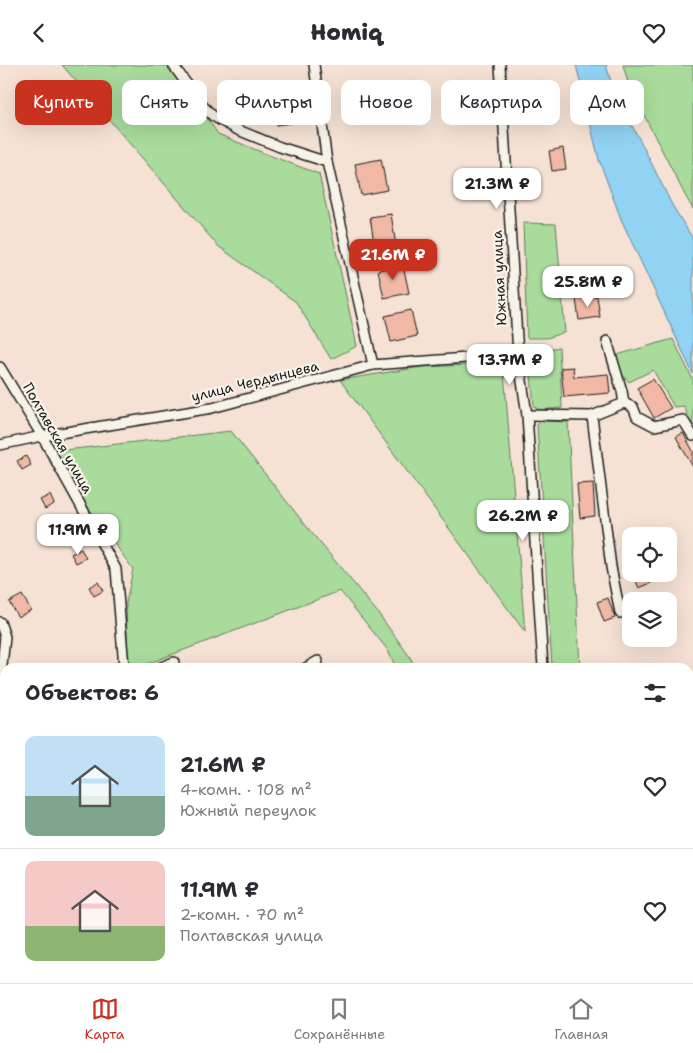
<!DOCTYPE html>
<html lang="ru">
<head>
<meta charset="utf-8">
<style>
	body { margin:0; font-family:"Shantell Sans",sans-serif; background:#f7f7f7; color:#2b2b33; height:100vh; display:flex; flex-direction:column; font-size:19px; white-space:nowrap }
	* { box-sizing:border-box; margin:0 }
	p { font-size:16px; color:#7c7c81 }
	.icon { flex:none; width:28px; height:28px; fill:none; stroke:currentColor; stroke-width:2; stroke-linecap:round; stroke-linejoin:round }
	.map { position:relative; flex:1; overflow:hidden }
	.details { position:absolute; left:0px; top:598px; width:694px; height:321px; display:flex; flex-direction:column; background:#fff; border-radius:15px 15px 0 0; box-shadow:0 5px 20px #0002 }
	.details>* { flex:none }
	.guide { position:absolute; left:15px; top:15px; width:664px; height:45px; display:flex; gap:10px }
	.tools { position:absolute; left:622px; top:462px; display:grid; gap:10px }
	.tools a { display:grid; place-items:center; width:55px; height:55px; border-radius:10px; background:#fff; box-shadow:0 5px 20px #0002; font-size:25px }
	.price { position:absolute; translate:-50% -42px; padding:0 11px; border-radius:10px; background:#fff; color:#222; font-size:16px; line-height:32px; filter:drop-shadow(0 1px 2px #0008) }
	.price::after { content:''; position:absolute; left:50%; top:30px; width:15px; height:11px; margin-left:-8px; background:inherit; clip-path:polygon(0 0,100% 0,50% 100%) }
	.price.active { background:#c8321e; color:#fff }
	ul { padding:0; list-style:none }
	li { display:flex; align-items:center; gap:15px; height:125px; padding:0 25px }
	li+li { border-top:1px solid #e1e1e2 }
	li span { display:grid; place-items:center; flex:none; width:140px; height:100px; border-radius:10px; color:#555 }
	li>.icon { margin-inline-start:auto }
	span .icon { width:60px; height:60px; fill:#fffc; stroke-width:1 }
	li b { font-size:21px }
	h2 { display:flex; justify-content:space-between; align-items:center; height:60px; padding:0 25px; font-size:21px }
	.tag { padding:0 18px; border-radius:10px; background:#fff; box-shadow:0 5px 20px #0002; font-size:18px; line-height:45px }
	.tag.active { background:#c8321e; color:#fff }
	header { display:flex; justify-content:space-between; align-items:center; height:65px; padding:0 25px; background:#fff; font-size:22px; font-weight:800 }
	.dock { display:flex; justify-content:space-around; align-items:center; height:70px; border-top:1px solid #e1e1e2; background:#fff; font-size:14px; color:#7c7c81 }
	.dock a { display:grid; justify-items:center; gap:2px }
	.dock .active { color:#c8321e }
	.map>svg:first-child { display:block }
	.green { fill:#a8db9c; stroke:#627c5c }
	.water { fill:#92d2f3; stroke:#63899d }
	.building { fill:#f1b9a5; stroke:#1c1c1c }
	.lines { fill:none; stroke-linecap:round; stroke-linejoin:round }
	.minor-casing { stroke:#1c1c1c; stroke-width:12 }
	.minor { stroke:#f7f3e8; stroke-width:9 }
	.labels { text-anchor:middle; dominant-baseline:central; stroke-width:4.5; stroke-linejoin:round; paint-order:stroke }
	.street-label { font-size:14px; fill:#1c1c1c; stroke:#f7f3e8 }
</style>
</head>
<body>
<header><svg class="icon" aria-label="back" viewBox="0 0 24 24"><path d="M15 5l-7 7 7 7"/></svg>Homiq<svg class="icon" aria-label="heart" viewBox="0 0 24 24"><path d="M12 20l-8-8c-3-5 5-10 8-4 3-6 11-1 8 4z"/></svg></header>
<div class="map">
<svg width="693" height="918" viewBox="0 0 693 918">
	<rect width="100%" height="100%" fill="#f5e2d4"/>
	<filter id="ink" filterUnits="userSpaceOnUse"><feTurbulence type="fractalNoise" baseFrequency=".02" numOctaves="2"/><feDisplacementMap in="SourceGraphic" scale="10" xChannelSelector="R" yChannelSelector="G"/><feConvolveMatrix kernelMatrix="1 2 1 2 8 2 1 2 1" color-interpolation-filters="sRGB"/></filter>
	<g filter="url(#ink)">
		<g class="green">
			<polygon points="62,0 139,0 170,1 218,69 266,89 319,109 357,281 331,294 296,237 218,181"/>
			<polygon points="623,0 693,0 693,144 686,132 629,21"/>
			<polygon points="523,158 556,159 565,267 547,273 527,273"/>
			<polygon points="673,274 693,315 693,361 689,355 684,341 674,342 653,305 629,317 620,307 617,290"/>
			<polygon points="559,282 562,343 540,345 534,342 529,288"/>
			<polygon points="495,299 504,307 525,567 340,315 421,302"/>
			<polygon points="541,356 568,357 580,602 552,602 537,360"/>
			<polygon points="231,366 307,462 378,548 410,592 415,602 396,602 387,584 340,526 139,602 128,602 126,538 133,504 48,387"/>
			<polygon points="693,689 693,918 653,918 653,914 689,914 689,691"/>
			<polygon points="398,914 525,914 524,918 393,918"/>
		</g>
		<polygon class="water" points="576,0 606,0 616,33 640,75 672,140 693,174 693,309 621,154 599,95"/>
		<g class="building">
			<polygon points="290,31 292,58 276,60 274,32"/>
			<polygon points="563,83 566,104 552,106 549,86"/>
			<polygon points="381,94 387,125 361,130 355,99"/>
			<polygon points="391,149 396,181 375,184 370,152"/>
			<polygon points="403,200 409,228 384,233 378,205"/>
			<polygon points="597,231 600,252 579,255 576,234"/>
			<polygon points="411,245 417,271 391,277 385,251"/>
			<polygon points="573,302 574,312 608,309 610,328 564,332 561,303"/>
			<polygon points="653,314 671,343 654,353 637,323"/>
			<polygon points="683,368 693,386 693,402 676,372"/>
			<polygon points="26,391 31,400 22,405 17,396"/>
			<polygon points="593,418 595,451 580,453 577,419"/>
			<polygon points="50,430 54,439 45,444 40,435"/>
			<polygon points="81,484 86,493 76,498 71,489"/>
			<polygon points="633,509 647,509 651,518 639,523"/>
			<polygon points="98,517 103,526 94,531 89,522"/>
			<polygon points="22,530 31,545 18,552 9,537"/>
			<polygon points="608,533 615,553 604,557 597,537"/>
		</g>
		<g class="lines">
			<defs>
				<g id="minor">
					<polyline points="173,0 202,40 213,51 238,65 280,82 327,97"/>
					<polyline points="314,0 327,97 373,300"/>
					<polyline points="500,0 518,289 527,350 543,602"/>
					<polyline points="607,276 622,326 624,338"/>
					<polyline points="0,302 42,371 116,504 124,602"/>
					<polyline points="527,350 592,351 624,338 633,342 637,352 654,361 683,355 693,371"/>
					<polyline points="592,351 611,502 620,548"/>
					<polyline points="0,380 42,371 212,343 373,300 518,289"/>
					<polyline points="0,557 5,572 0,620"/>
					<polyline points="161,602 174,597"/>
					<polyline points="307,602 318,596"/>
					<polyline points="0,670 5,668"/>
					<polyline points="0,685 5,696"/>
					<polyline points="0,772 5,770"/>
					<polyline points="121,914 123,918"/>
					<polyline points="10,918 16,914"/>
					<polyline points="227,918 234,914"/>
					<polyline points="554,918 554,914"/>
				</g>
			</defs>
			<use href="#minor" class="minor-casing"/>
			<use href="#minor" class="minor"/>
		</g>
	</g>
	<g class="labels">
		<g class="street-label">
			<text transform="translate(499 213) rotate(-93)">Южная улица</text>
			<text transform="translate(255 316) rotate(-14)">улица Чердынцева</text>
			<text transform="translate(58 373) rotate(60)">Полтавская улица</text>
		</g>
	</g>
</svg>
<div class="tools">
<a><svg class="icon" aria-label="locate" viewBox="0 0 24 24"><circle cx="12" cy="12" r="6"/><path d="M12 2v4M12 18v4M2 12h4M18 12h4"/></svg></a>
<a><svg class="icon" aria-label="layers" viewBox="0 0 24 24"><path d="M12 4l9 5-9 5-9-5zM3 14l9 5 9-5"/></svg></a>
</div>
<b class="price" style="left:497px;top:145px">21.3M ₽</b>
<b class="price active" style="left:393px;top:216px">21.6M ₽</b>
<b class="price" style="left:588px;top:243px">25.8M ₽</b>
<b class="price" style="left:510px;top:321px">13.7M ₽</b>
<b class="price" style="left:523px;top:477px">26.2M ₽</b>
<b class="price" style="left:78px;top:491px">11.9M ₽</b>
<div class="guide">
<a class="tag active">Купить</a>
<a class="tag">Снять</a>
<a class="tag">Фильтры</a>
<a class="tag">Новое</a>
<a class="tag">Квартира</a>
<a class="tag">Дом</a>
</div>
<section class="details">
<h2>Объектов: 6<svg class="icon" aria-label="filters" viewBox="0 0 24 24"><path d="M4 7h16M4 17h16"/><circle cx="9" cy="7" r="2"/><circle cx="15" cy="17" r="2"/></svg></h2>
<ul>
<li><span style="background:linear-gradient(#bfe0f5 60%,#7fa58c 0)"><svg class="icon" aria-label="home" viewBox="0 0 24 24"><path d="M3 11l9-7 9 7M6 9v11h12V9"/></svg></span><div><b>21.6M ₽</b><p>4-комн. · 108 m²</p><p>Южный переулок</p></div><svg class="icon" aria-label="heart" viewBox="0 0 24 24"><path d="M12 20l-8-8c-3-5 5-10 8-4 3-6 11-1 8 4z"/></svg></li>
<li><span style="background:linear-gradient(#f6c9c9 65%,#8fb573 0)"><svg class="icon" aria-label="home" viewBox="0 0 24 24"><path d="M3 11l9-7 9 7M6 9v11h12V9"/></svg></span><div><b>11.9M ₽</b><p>2-комн. · 70 m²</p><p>Полтавская улица</p></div><svg class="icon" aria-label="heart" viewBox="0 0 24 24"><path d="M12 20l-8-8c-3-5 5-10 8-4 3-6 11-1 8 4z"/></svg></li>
</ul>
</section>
</div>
<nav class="dock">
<a class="active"><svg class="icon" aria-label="map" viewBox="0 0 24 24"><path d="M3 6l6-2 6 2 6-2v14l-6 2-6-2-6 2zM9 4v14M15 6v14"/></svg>Карта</a>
<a><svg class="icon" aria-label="saved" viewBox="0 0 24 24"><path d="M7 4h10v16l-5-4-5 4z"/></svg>Сохранённые</a>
<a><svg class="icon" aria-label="home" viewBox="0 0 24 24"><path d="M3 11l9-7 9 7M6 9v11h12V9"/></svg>Главная</a>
</nav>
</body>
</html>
